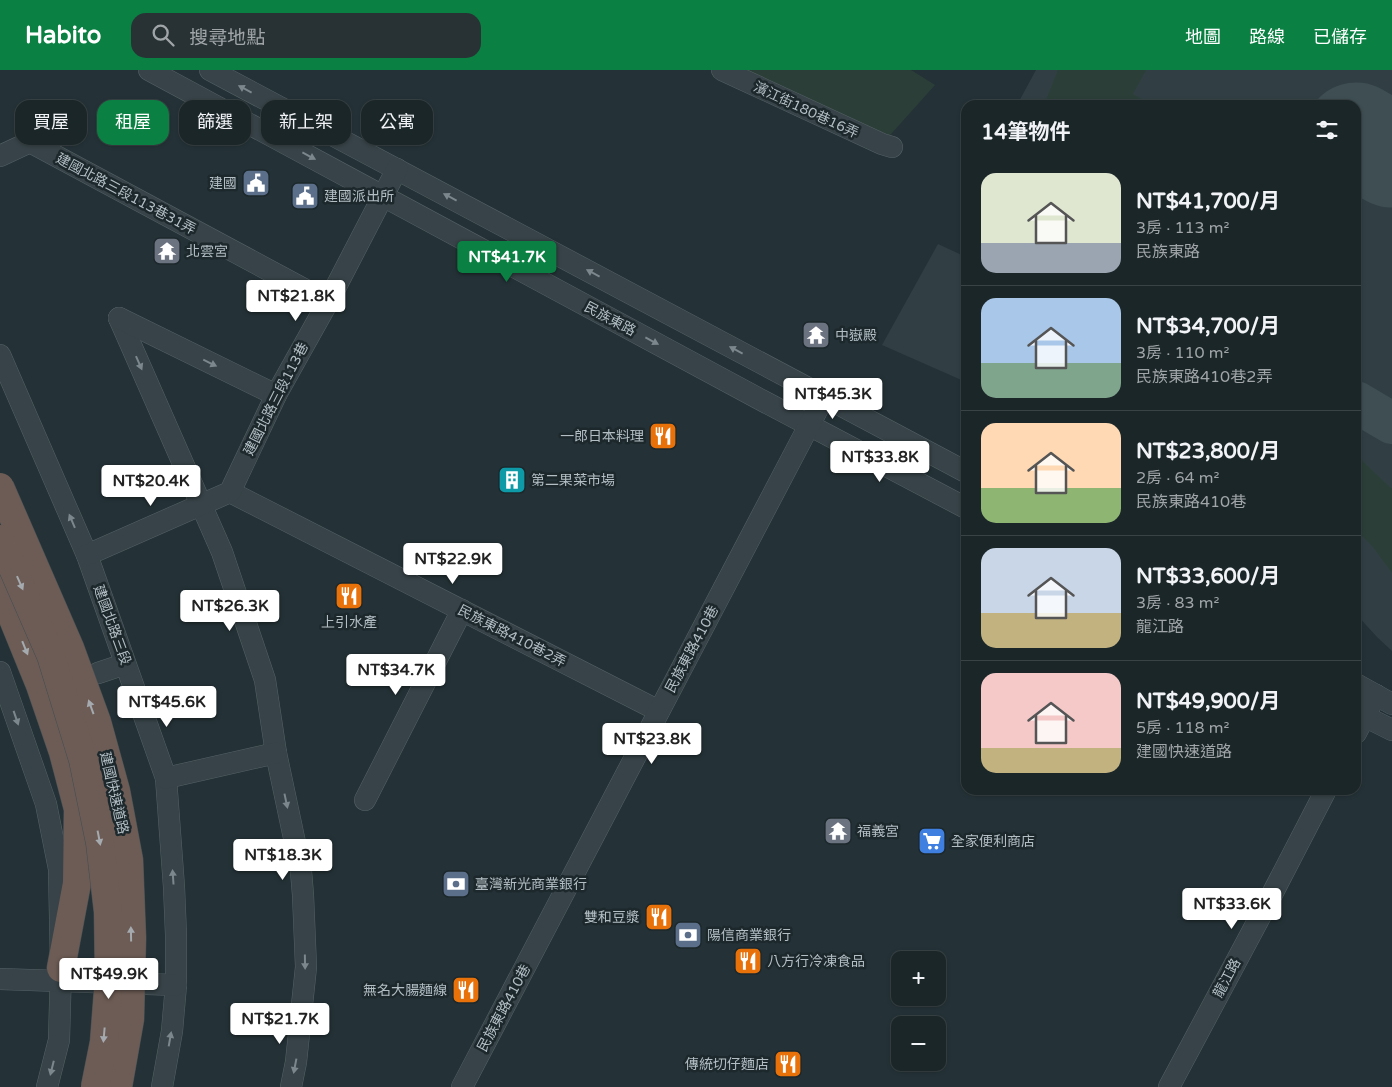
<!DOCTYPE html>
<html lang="zh-TW">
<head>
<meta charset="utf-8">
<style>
	body { margin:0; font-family:"Varela Round","Noto Sans TC",sans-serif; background:#283235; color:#f1f3f6; height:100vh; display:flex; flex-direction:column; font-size:19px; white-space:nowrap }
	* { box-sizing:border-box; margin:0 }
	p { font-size:16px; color:#a0a5a8 }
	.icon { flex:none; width:28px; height:28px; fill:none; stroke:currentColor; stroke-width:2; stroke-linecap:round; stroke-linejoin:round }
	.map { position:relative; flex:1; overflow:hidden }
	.details { position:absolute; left:961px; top:30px; width:400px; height:695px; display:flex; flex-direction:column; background:#1b2629; border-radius:15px; box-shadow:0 1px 4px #0004,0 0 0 1px #394346 }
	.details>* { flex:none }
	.hud { position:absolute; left:15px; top:30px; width:475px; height:45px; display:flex; gap:10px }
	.buttons { position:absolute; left:891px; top:881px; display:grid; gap:10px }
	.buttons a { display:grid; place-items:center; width:55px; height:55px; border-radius:10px; background:#1b2629; box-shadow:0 1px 4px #0004,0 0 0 1px #394346; font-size:25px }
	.price { position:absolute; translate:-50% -42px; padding:0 11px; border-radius:5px; background:#fff; color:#222; font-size:16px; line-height:32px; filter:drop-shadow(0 1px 2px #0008) }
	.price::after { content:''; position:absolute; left:50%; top:30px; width:15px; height:11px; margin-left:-8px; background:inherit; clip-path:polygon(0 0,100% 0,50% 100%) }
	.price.selected { background:#0b8043; color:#fff }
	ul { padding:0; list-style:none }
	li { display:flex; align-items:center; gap:15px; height:125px; padding:0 20px }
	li+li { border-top:1px solid #394346 }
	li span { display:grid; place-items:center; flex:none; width:140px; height:100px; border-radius:15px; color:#555 }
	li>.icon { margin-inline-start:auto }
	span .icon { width:60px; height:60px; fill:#fffc; stroke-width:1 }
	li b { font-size:21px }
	h2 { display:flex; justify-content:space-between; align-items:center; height:60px; padding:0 20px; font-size:21px }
	.pill { padding:0 18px; border-radius:15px; background:#1b2629; box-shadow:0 1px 4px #0004,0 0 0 1px #394346; font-size:18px; line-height:45px }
	.pill.selected { background:#0b8043; color:#fff }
	header { display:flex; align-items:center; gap:30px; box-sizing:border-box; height:70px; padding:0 25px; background:#0b8043; color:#fff }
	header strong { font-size:24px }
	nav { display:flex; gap:28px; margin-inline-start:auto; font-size:18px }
	.search { width:350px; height:45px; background:#283235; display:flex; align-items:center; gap:12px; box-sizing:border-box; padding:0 18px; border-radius:15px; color:#a0a5a8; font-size:19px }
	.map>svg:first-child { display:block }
	.airport { fill:#313f44 }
	.green { fill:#2b3f38 }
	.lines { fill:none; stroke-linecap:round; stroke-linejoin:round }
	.taxiway { stroke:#3e4e52; stroke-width:42 }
	.runway { stroke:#3e4e52; stroke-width:105 }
	.minor-casing { stroke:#556165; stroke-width:22 }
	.highway-casing { stroke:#424e52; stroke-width:29 }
	.minor { stroke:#374348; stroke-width:21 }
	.highway { stroke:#6d5c55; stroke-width:28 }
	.highway-bridge-casing { stroke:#424e52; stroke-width:29; stroke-linecap:butt }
	.highway-bridge { stroke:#6d5c55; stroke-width:28 }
	.oneway { fill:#7b878c }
	.oneway2 { fill:#a4aaae }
	.labels { text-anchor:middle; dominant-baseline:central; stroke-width:5; stroke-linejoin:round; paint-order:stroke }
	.street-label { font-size:14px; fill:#b2bec4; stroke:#1c282c }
	.poi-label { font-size:14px; fill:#b2bec4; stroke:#1c282c; text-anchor:start }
</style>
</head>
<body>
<header>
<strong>Habito</strong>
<div class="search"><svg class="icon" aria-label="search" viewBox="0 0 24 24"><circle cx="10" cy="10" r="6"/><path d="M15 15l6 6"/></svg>搜尋地點</div>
<nav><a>地圖</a><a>路線</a><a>已儲存</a></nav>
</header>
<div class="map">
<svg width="1392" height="1017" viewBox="0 0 1392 1017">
	<rect width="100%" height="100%" fill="#243237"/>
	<g class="airport">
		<polygon points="1036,0 1392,0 1392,581 1377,567 1356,544 1356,35 1017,35"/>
		<polygon points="938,174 966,187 966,312 882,275"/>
	</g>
	<g class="green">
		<polygon points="724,0 911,0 935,15 882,74"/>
		<polygon points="1058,0 1146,0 1133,24 1152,35 1044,35"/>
		<polygon points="1356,385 1392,419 1392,503 1373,477 1356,460"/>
	</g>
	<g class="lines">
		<polyline class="taxiway" points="1356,332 1392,353"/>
		<polyline class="runway" points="1356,65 1392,85"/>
		<defs>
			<g id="minor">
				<polyline points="149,0 765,332 966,438"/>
				<polyline points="210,0 966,402"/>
				<polyline points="722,0 882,74 892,77"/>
				<polyline points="0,86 30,72 328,232"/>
				<polyline points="119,248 222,482 265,610 276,683 301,801 303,825 306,897 296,992 291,1017"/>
				<polyline points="119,248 276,325"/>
				<polyline points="0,285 87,485 166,708 174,817 176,865 176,915 172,961 162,1017"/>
				<polyline points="230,422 659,641"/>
				<polyline points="87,485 230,422 276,325 328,232 397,99"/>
				<polyline points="0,602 46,734 59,799 61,898 59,970 47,1017"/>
				<polyline points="98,603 125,594"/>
				<polyline points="1356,614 1392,634"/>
				<polyline points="1356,642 1392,660"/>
				<polyline points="1356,663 1376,625"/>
				<polyline points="166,708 276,683"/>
				<polyline points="365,730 462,540"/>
				<polyline points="0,909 176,915"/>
				<polyline points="462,1017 824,327"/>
				<polyline points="1169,1017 1268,832 1326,720"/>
			</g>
			<polyline id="highway" points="0,517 40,615 63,682 78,739 77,813 61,898"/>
		</defs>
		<use href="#minor" class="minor-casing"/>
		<use href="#highway" class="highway-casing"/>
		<use href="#minor" class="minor"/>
		<use href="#highway" class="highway"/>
		<defs>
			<g id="highway-bridge">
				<polyline points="0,417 70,578 97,652 116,721 129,790 132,868 130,949 118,1017"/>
				<polyline points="0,469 51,586 83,690 100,773 108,842 109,907 104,972 95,1017"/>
			</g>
		</defs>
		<use href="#highway-bridge" class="highway-bridge-casing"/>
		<use href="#highway-bridge" class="highway-bridge"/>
	</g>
	<defs><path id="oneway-solid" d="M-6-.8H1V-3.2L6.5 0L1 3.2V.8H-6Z" transform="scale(1.25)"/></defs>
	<g class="oneway">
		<use href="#oneway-solid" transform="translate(245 19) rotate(-152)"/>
		<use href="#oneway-solid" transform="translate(309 86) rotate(28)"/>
		<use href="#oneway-solid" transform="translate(450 127) rotate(-152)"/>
		<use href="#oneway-solid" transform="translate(593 203) rotate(-152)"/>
		<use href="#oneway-solid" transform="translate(652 271) rotate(28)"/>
		<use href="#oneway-solid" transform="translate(736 280) rotate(-152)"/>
		<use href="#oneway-solid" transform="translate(139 293) rotate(66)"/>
		<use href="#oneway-solid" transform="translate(210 293) rotate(26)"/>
		<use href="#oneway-solid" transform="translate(72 451) rotate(-113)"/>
		<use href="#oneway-solid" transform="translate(16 648) rotate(71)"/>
		<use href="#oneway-solid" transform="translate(286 731) rotate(78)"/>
		<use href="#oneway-solid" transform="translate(173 807) rotate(-94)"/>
		<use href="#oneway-solid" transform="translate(305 892) rotate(89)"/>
		<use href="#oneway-solid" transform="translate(170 969) rotate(-80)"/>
		<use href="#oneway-solid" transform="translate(295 996) rotate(101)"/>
		<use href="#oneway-solid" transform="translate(52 998) rotate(104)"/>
	</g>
	<g class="oneway2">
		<use href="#oneway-solid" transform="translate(20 513) rotate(66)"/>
		<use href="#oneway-solid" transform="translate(25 578) rotate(68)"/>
		<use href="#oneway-solid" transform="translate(91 637) rotate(-110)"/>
		<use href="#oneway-solid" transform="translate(99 768) rotate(79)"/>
		<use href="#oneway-solid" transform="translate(131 864) rotate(-91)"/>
		<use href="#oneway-solid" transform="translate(104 965) rotate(95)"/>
	</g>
	<defs>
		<symbol id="civic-square" viewBox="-11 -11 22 22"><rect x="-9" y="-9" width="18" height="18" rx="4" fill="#5c6f8a" stroke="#1c282c"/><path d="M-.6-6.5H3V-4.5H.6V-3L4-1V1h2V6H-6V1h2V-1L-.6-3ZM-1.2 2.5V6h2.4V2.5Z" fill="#fff"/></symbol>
		<symbol id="temple-square" viewBox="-11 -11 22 22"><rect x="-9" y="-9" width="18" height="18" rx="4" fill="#6b7280" stroke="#1c282c"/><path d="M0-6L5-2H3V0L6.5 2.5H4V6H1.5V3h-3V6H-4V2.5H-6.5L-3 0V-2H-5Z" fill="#fff"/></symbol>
		<symbol id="restaurant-square" viewBox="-11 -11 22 22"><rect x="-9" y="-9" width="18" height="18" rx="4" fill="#e8710a" stroke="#1c282c"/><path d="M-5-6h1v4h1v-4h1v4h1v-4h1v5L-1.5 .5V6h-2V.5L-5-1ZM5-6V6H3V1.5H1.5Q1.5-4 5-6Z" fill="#fff"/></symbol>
		<symbol id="building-square" viewBox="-11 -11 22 22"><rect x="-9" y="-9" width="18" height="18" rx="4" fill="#0f9aa8" stroke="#1c282c"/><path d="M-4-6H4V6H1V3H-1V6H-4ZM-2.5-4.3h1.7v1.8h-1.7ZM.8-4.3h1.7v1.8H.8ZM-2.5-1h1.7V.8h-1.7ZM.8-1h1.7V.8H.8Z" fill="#fff"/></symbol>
		<symbol id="supermarket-square" viewBox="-11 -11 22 22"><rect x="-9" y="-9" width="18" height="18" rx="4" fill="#3f7fe0" stroke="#1c282c"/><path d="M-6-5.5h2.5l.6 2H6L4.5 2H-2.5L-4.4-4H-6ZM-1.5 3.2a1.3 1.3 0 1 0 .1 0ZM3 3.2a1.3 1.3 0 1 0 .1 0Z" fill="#fff"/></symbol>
		<symbol id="bank-square" viewBox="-11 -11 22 22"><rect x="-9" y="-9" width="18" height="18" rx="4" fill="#5c6f8a" stroke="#1c282c"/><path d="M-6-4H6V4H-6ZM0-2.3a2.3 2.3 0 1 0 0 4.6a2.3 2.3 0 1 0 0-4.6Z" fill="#fff"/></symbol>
	</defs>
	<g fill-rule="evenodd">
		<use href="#civic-square" x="240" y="97" width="32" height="32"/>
		<use href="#civic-square" x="289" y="110" width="32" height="32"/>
		<use href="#temple-square" x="151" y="165" width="32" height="32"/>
		<use href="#temple-square" x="800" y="249" width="32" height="32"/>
		<use href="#restaurant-square" x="647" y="350" width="32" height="32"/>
		<use href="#building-square" x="496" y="394" width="32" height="32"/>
		<use href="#restaurant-square" x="333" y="510" width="32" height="32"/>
		<use href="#temple-square" x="822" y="745" width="32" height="32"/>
		<use href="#supermarket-square" x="916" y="755" width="32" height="32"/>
		<use href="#bank-square" x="440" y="798" width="32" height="32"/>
		<use href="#restaurant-square" x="643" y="831" width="32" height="32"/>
		<use href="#bank-square" x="672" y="849" width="32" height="32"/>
		<use href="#restaurant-square" x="732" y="875" width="32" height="32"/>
		<use href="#restaurant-square" x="450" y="904" width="32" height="32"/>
		<use href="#restaurant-square" x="772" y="978" width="32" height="32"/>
	</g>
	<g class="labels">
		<g class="street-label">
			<text transform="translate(806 40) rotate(25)">濱江街180巷16弄</text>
			<text transform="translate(126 124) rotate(28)">建國北路三段113巷31弄</text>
			<text transform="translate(610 249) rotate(28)">民族東路</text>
			<text transform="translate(276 329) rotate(-63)">建國北路三段113巷</text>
			<text transform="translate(112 555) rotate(70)">建國北路三段</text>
			<text transform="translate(512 566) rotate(27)">民族東路410巷2弄</text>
			<text transform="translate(692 579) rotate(-62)">民族東路410巷</text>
			<text transform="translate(114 723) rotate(77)">建國快速道路</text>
			<text transform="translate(1227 908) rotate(-62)">龍江路</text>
			<text transform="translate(504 938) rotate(-62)">民族東路410巷</text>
		</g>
		<g class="poi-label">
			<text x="237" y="113" text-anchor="end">建國</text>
			<text x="324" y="126">建國派出所</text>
			<text x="186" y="181">北雲宮</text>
			<text x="835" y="265">中嶽殿</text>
			<text x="644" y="366" text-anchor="end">一郎日本料理</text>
			<text x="531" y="410">第二果菜市場</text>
			<text x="349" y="552" text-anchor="middle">上引水產</text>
			<text x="857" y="761">福義宮</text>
			<text x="951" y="771">全家便利商店</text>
			<text x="475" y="814">臺灣新光商業銀行</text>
			<text x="640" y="847" text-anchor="end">雙和豆漿</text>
			<text x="707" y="865">陽信商業銀行</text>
			<text x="767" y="891">八方行冷凍食品</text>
			<text x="447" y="920" text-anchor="end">無名大腸麵線</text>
			<text x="769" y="994" text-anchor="end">傳統切仔麵店</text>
		</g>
	</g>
</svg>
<div class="buttons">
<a>+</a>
<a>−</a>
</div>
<b class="price selected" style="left:507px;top:213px">NT$41.7K</b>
<b class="price" style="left:296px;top:252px">NT$21.8K</b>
<b class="price" style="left:833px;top:350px">NT$45.3K</b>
<b class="price" style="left:880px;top:413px">NT$33.8K</b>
<b class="price" style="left:151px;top:437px">NT$20.4K</b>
<b class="price" style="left:453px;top:515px">NT$22.9K</b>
<b class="price" style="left:230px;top:562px">NT$26.3K</b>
<b class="price" style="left:396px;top:626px">NT$34.7K</b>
<b class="price" style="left:167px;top:658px">NT$45.6K</b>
<b class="price" style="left:652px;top:695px">NT$23.8K</b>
<b class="price" style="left:283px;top:811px">NT$18.3K</b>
<b class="price" style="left:1232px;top:860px">NT$33.6K</b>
<b class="price" style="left:109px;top:930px">NT$49.9K</b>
<b class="price" style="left:280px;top:975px">NT$21.7K</b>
<div class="hud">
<a class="pill">買屋</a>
<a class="pill selected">租屋</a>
<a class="pill">篩選</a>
<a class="pill">新上架</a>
<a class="pill">公寓</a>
</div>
<section class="details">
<h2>14筆物件<svg class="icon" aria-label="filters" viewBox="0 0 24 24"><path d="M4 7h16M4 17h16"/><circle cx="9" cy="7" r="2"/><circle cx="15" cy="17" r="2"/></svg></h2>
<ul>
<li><span style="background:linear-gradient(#dfe7d0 70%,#9aa5b1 0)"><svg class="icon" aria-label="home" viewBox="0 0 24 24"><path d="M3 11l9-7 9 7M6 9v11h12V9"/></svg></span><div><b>NT$41,700/月</b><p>3房 · 113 m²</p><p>民族東路</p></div></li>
<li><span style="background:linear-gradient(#a9c7e8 65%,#7fa58c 0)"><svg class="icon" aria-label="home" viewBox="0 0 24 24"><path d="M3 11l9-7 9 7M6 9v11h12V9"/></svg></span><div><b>NT$34,700/月</b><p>3房 · 110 m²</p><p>民族東路410巷2弄</p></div></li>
<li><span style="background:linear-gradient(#ffd9b3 65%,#8fb573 0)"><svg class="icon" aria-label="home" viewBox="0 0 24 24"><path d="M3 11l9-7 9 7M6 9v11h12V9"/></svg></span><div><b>NT$23,800/月</b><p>2房 · 64 m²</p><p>民族東路410巷</p></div></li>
<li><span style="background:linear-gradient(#c9d6e8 65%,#c2b280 0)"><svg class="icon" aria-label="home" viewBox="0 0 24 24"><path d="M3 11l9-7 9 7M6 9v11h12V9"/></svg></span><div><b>NT$33,600/月</b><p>3房 · 83 m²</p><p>龍江路</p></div></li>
<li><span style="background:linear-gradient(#f6c9c9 75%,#c2b280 0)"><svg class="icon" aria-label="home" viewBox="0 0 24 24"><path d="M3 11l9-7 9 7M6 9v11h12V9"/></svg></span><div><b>NT$49,900/月</b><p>5房 · 118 m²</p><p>建國快速道路</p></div></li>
</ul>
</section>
</div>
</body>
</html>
